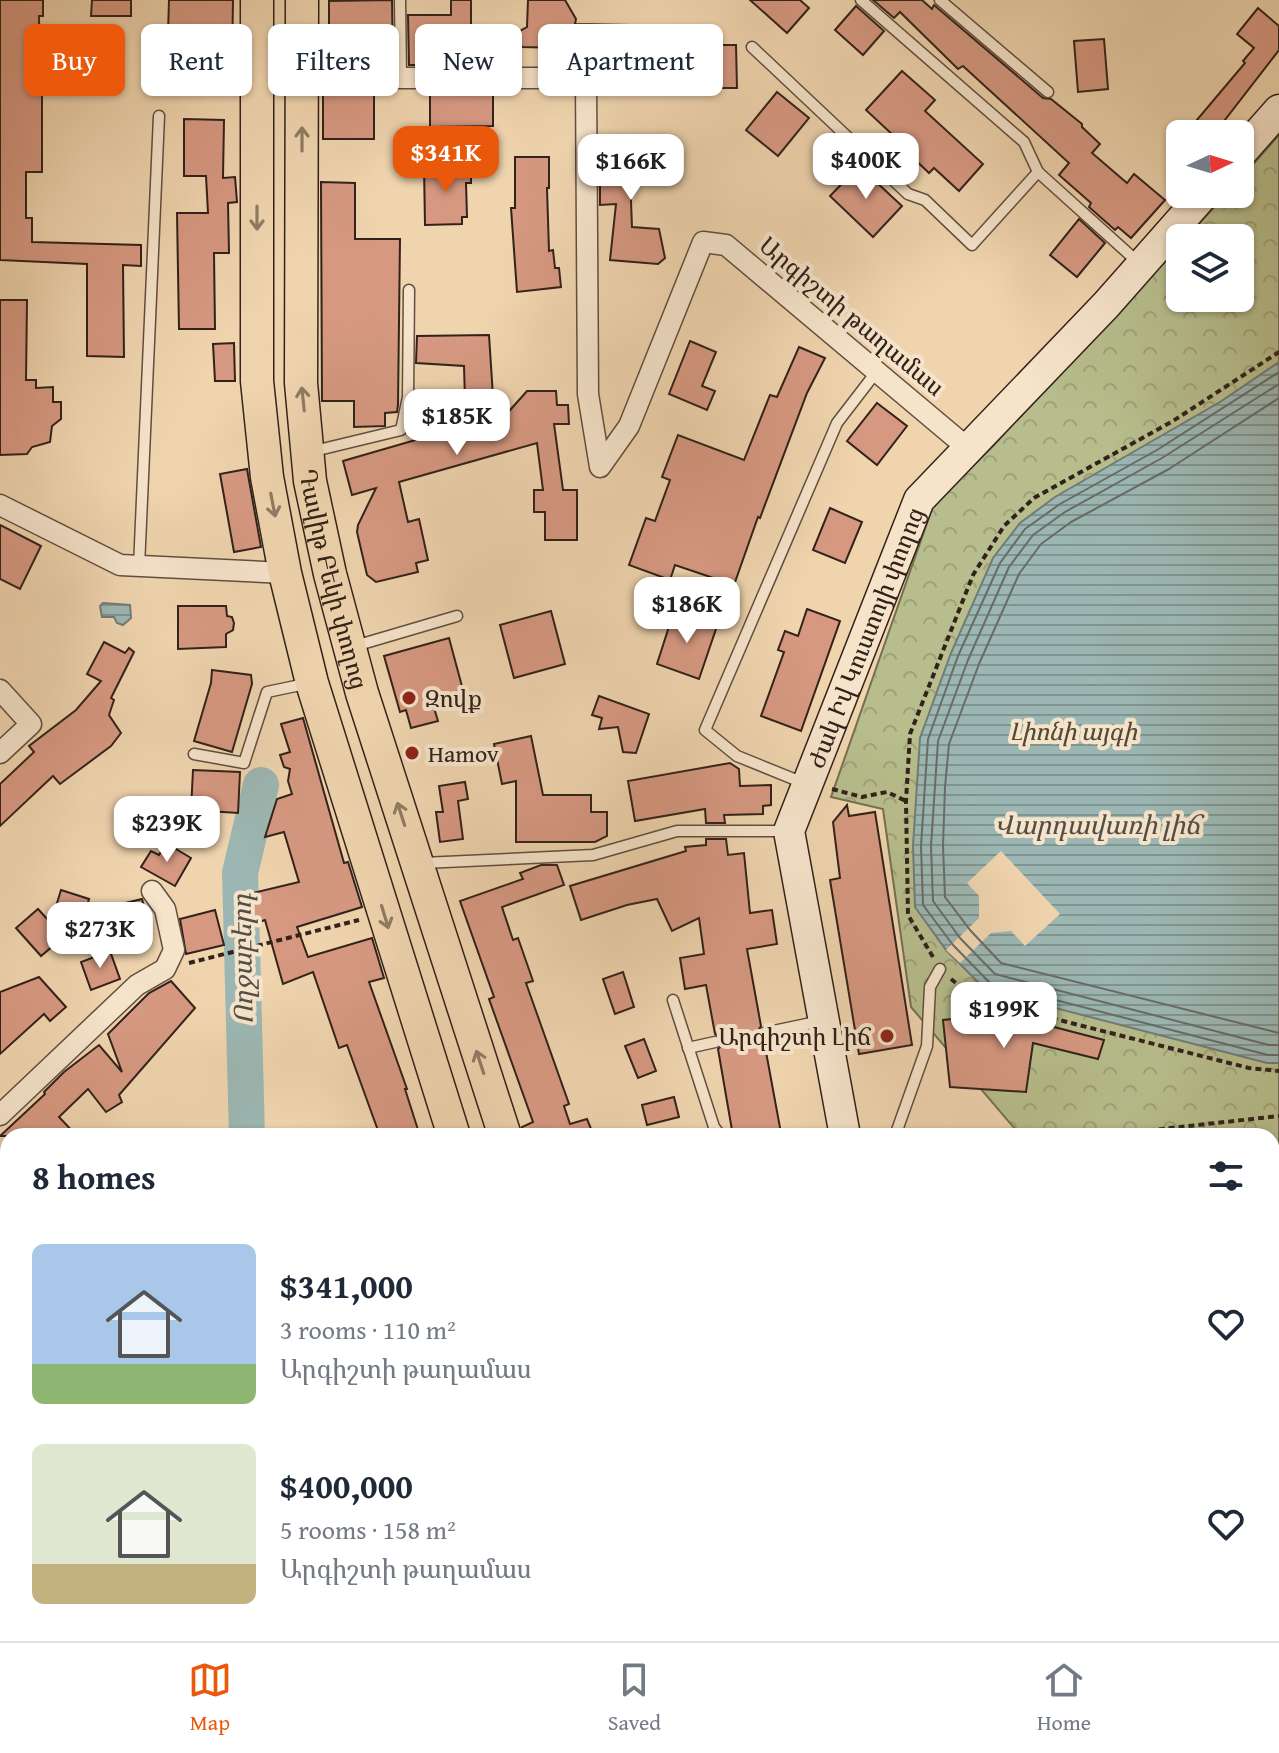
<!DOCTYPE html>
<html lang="en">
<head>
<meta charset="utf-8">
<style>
	body { margin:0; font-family:"Gentium Book Plus","Noto Serif Armenian",serif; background:#f6f6f7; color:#1f2937; height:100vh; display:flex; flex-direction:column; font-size:30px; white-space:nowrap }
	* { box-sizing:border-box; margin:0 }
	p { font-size:26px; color:#747a83 }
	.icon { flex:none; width:44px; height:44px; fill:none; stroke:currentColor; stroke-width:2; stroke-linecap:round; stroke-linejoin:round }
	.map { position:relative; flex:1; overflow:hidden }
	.details { position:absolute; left:0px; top:1128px; width:1280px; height:514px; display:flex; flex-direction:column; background:#fff; border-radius:24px 24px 0 0; box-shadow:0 2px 6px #0004 }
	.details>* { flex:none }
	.banner { position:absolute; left:24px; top:24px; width:800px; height:72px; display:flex; gap:16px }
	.needle { width:52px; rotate:86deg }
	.controls { position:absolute; left:1166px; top:120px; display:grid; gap:16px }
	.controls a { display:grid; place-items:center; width:88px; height:88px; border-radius:12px; background:#fff; box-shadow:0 2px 6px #0004; font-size:40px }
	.price { position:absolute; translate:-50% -68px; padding:0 18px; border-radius:16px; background:#fff; color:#222; font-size:26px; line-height:52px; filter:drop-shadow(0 2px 4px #0008) }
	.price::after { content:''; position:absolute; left:50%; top:48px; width:24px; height:18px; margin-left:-12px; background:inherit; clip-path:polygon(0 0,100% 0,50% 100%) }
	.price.current { background:#ea580c; color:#fff }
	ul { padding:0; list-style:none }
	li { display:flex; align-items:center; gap:24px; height:200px; padding:0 32px }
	li span { display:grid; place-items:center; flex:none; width:224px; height:160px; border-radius:12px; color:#555 }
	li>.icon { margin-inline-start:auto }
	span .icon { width:96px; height:96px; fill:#fffc; stroke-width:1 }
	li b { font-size:34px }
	h2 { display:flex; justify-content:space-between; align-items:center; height:96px; padding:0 32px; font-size:34px }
	.tag { padding:0 28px; border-radius:12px; background:#fff; box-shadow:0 2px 6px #0004; font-size:28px; line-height:72px }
	.tag.current { background:#ea580c; color:#fff }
	.tab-bar { display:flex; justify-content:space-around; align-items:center; height:112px; border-top:2px solid #e0e1e3; background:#fff; font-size:22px; color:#747a83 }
	.tab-bar a { display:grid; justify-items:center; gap:4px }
	.tab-bar .current { color:#ea580c }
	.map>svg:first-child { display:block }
	.park { fill:url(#park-crowns); stroke:#747053; stroke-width:2 }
	.water { fill:url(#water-rules); stroke:#727b76; stroke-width:2 }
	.pier { fill:#efd4ae }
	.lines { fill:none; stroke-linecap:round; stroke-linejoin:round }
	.shore { stroke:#676c66; stroke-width:2 }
	.river { stroke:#9cb7b3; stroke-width:36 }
	.building { fill:#d69881; stroke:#32221a; stroke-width:2 }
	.service-casing { stroke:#614e3f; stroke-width:13 }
	.minor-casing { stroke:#614e3f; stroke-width:23 }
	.secondary-casing { stroke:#32221a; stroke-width:33 }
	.primary-casing { stroke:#32221a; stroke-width:35 }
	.path { stroke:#32221a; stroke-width:4; stroke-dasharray:6 4; stroke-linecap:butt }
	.service { stroke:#f5e3ca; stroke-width:10 }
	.minor { stroke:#f5e3ca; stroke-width:20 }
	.secondary { stroke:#f5e3ca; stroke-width:30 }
	.primary { stroke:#efd4ae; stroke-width:32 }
	.oneway { stroke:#907b64 }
	.poi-dot { fill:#8f2418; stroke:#f5e3ca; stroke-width:3 }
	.labels { text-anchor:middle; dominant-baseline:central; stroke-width:8; stroke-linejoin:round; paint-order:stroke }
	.street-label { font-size:24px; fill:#32221a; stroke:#f5e3ca }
	.poi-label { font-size:24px; fill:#32221a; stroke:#f5e3ca; text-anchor:start }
	.park-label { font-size:24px; font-style:italic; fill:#534936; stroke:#f5e3ca }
	.water-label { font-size:26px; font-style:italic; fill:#524f48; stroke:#f5e3ca }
</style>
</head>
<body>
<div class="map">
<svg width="1279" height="1641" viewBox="0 0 1279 1641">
	<defs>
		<pattern id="park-crowns" width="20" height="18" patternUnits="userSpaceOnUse" patternTransform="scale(2)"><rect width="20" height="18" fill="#b7bd8c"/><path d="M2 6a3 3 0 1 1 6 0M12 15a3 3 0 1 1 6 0" fill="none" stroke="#9ea278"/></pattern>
		<pattern id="water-rules" width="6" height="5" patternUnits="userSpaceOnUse" patternTransform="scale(2)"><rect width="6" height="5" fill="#9cb7b3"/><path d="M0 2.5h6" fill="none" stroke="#809491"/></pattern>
	</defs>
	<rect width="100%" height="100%" fill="#efd4ae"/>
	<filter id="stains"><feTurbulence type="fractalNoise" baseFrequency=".0025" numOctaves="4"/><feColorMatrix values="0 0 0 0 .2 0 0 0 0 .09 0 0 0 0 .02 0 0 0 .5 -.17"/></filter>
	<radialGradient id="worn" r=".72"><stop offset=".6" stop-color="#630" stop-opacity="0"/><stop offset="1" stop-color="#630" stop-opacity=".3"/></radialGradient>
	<polygon class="park" points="1279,135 1279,1456 1272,1449 1272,1136 1021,1136 911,1007 883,809 831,797 933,506 994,445 1180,244 1180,298 1240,298 1240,238 1186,238 1226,194 1240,194 1240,179"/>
	<g class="water">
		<polygon points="1279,362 1279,1063 1267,1063 986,990 946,950 915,907 913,846 920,738 951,653 993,558 1020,523 1055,497 1220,402"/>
		<polygon points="103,603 130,605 131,618 123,625 117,623 114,617 102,617 100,606"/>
	</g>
	<polygon class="pier" points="1001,851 1060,914 1025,946 1011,931 991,933 960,963 946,950 979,918 979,896 967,883"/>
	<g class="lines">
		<g class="shore">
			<polyline points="1279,372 1157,450 1060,504 1025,529 1000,563 958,656 928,739 921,846 923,905 953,945 990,983 1268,1055 1279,1055"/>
			<polyline points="1279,384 1162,458 1065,512 1033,535 1009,567 968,660 938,741 931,846 933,901 960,938 995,974 1269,1045 1279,1045"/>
			<polyline points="1279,398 1169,469 1071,522 1041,544 1019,574 979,664 949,744 945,787 943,846 945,897 970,930 1001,963 1279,1033"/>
		</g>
		<g class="river">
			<polyline points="247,1136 240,873 261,785"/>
			<polyline points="259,1634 260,1641"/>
		</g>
	</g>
	<g class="building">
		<polygon points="0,0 43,0 43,16 39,16 40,67 42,67 42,172 26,172 26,218 32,218 32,242 141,245 141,266 123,265 124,357 87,356 87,264 0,260"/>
		<polygon points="92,0 131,0 131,16 91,16"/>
		<polygon points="169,0 233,0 232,67 167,67"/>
		<polygon points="392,0 393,65 323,65 322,41 329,41 329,1"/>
		<polygon points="451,0 471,0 471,65 409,65 408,15 451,15"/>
		<polygon points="528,0 565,0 576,19 575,24 630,25 629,53 603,52 603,49 522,47 518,39 520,31 527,27"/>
		<polygon points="750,0 800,0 809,8 787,33"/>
		<polygon points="873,0 922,0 932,9 934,5 1043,98 1051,99 1082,124 1082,127 1100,144 1092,153 1127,183 1134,174 1165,200 1131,238 1118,227 1115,230 1089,207 1091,203 1059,175 1069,163 963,66 958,69 900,12 894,18"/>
		<polygon points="856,6 884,31 863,55 835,30"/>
		<polygon points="1258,8 1279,26 1279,50 1214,134 1185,134 1245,63 1243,61 1254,48 1237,34"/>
		<polygon points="1104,39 1108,89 1078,92 1074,41"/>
		<polygon points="703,45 736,45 737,88 704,88"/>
		<polygon points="902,71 935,100 925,111 983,164 959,191 934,168 929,173 907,152 909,150 866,110"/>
		<rect x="323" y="91" width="51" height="48"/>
		<polygon points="430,91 493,91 493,126 430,127"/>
		<polygon points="777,92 809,118 778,156 746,130"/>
		<polygon points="184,119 224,120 223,178 235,177 237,202 228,203 229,253 214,253 215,329 179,329 177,213 208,213 206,176 184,176"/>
		<polygon points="653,135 655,174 630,175 632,227 659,229 665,258 658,264 610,260 616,204 600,205 600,180 618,179 618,176 615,176 614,137"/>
		<polygon points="515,157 549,157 549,188 547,188 549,251 553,250 555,268 559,268 561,287 517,292 511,208 515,208"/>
		<polygon points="471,165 471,183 466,183 467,217 462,217 462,224 425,225 424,166"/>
		<polygon points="859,166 902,206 873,237 830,196"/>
		<polygon points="321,182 355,183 355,239 400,239 398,405 397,412 385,413 385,426 354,427 354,401 322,401"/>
		<polygon points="1079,219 1105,243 1077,277 1050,255"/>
		<polygon points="0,300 27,300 26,380 36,380 36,388 53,387 53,402 61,402 61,419 52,426 50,442 32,447 27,454 0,455"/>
		<polygon points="489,335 495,427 527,391 556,391 557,405 568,405 569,424 554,424 563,490 577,490 577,540 545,540 545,512 534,512 534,490 543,490 537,443 399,482 408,522 419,519 428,560 416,563 418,572 376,582 367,575 357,532 358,525 376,488 352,495 343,461 457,428 457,423 410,425 413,413 465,401 464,366 416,363 417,336"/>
		<polygon points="690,341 716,352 702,386 715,391 707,410 669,394"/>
		<polygon points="234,343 235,381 215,381 213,344"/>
		<polygon points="799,347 825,358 807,393 760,518 758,517 734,585 675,565 670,580 629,565 646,518 655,521 670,480 662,477 678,435 744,460 770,395 777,397"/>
		<polygon points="877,403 907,426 877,465 847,441"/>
		<polygon points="247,469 261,547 234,552 220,474"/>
		<polygon points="830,508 862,522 845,563 813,550"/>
		<polygon points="0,525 41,546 20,589 0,579"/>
		<polygon points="178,606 226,606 227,616 232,617 234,623 233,630 226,634 226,647 178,649"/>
		<polygon points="807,609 840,621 801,731 761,716 784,652 778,650 785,631 798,636"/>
		<polygon points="551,611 565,664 514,678 500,625"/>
		<polygon points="674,611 717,626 699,679 657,664"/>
		<polygon points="449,638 463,690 431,698 438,721 411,728 406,710 400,712 384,656"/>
		<polygon points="104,642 125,653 129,648 134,652 111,698 114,700 109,715 121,733 111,746 60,784 53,776 0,826 0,784 34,752 29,746 76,710 101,681 87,674"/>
		<polygon points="212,670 251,675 252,684 232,752 194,741 211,683"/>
		<polygon points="599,696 649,714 636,753 623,752 618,727 599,729 602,718 592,715"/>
		<polygon points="303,718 344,863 348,862 362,907 297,927 308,957 372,938 384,978 369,982 407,1089 405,1089 420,1136 380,1136 347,1045 339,1048 313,972 283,984 265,920 253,924 245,895 299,882 284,832 265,837 277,799 292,794 288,781 290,769 284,767 280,755 290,752 281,724"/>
		<polygon points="531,736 543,795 591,795 591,812 607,812 607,836 595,842 516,842 516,781 502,784 494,744"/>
		<polygon points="730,763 739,769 740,786 771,785 771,805 763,806 763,814 724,815 725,823 706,823 705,809 635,821 628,781"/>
		<polygon points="193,770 240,772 238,813 191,810"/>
		<polygon points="465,782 468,799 458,801 463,839 440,842 436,812 443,812 439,786"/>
		<polygon points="847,805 849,816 875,812 912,1045 859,1054 830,880 840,878 833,822"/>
		<polygon points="706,839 726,839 728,855 744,853 750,913 772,910 777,944 747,949 761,1026 756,1034 759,1039 764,1041 781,1133 733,1136 718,1049 722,1045 723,1040 715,1034 706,985 685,989 680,958 704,954 699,918 672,931 657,899 627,905 581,920 570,886 686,851 685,847 706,845"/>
		<polygon points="166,843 191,858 175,886 141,867 151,851 159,855"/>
		<polygon points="541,865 557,865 564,885 502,907 513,940 518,938 533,981 526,983 569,1104 564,1106 570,1124 587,1119 594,1136 523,1136 522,1127 533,1122 489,999 494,997 460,901 523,879 520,873"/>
		<polygon points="61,890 89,899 83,921 54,913"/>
		<polygon points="142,899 149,924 127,929 121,904"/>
		<polygon points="38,909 60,933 60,940 41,956 16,928"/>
		<polygon points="215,910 224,945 186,954 180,919"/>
		<polygon points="110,951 120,979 91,990 81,962"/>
		<polygon points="623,972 634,1007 615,1014 603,979"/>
		<polygon points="39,977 66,1007 50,1021 44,1014 0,1054 0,992"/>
		<polygon points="171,981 195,1008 119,1095 122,1102 106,1112 88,1089 59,1117 77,1136 0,1136 45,1094 44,1092 64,1072 99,1045 122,1072 108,1034 149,993"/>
		<polygon points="1004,1014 1104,1040 1098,1059 1033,1043 1026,1092 950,1087 943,1020"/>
		<polygon points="644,1039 656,1071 638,1078 625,1046"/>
		<polygon points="674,1097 679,1117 647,1125 642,1105"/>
	</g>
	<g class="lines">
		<defs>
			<g id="service">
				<polyline points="400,0 401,78"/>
				<polyline points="861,0 1024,142 1038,172 1140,264"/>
				<polyline points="940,0 1048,92"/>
				<polyline points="752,47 908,194 925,200 972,245 1038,172"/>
				<polyline points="310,452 401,430 408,397 409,290"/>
				<polyline points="139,567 159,116"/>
				<polyline points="355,646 457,616"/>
				<polyline points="194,754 244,763 267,692 310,683"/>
				<polyline points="806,784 737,756 705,730 837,423 877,371"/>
				<polyline points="423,863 593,855 677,831 787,831"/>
				<polyline points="673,1000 714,1127 721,1136"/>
				<polyline points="764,1033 821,1021"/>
				<polyline points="688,1048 715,1042"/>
				<polyline points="895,1136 927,1046 930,987 940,969"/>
				<polyline points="1272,1301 1279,1303"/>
				<polyline points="222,1634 223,1641"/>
			</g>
			<g id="minor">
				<polyline points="302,78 586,78 588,394 600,467 629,426 703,242 726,245 970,450"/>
				<polyline points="0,505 120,565 285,573"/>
				<polyline points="0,690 31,724 0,753"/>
				<polyline points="0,1115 137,985 165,969 174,950 165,909 152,891"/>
				<polyline points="1272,1465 1279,1472"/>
				<polyline points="0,1473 8,1466"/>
				<polyline points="1082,1634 1088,1641"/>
				<polyline points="736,1641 745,1634"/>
			</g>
			<g id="secondary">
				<polyline points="1240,154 1279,110"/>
				<path id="s1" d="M845,1136L789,831L919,500L1106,305L1204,194"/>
				<polyline points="327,1641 330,1634"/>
			</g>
			<g id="primary">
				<polyline points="257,0 257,381 267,477 285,573 312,683 454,1136"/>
				<path id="s2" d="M302,0L301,383L310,481L330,574L362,693L505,1136"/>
				<polyline points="618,1634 620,1641"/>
				<polyline points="665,1634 668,1641"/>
			</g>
		</defs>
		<use href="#service" class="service-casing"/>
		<use href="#minor" class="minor-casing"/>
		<use href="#secondary" class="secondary-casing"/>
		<use href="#primary" class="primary-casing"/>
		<g class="path">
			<polyline points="832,789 862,797 887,792 906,801"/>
			<polyline points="933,957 908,915 906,801 910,734 973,575 1004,526 1034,498 1173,421 1279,352"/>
			<polyline points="189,963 359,920"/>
			<polyline points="951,979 976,999 1249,1068 1279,1071"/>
			<polyline points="1099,1136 1279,1116"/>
		</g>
		<use href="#service" class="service"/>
		<use href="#minor" class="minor"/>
		<use href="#secondary" class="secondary"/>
		<use href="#primary" class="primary"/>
	</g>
	<defs><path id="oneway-shaft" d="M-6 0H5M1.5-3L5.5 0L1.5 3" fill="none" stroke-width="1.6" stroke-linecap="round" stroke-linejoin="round" transform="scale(2)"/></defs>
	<g class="oneway">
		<use href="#oneway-shaft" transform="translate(302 139) rotate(-90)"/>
		<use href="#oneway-shaft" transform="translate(257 218) rotate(90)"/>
		<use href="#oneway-shaft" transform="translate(303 399) rotate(-96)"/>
		<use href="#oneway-shaft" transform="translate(273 505) rotate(79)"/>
		<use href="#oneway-shaft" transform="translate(401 814) rotate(-108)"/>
		<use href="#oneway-shaft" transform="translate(385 917) rotate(73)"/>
		<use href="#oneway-shaft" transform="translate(480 1062) rotate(-108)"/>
	</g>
	<g class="poi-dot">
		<circle cx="409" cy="698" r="8"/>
		<circle cx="412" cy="753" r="8"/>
		<circle cx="887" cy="1036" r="8"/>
	</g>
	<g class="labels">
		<g class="street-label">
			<text transform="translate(852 316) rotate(40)">Արգիշտի թաղամաս</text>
			<text stroke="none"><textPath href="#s2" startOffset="582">Դավիթ Բեկի փողոց</textPath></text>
			<text stroke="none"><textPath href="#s1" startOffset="518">Ժակ Իվ Կուստոյի փողոց</textPath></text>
		</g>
		<g class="poi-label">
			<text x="425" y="698">Զովք</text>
			<text x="428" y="753">Hamov</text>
			<text x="871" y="1036" text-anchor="end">Արգիշտի Լիճ</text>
		</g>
		<g class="park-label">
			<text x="1073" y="731">Լիոնի այգի</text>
		</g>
		<g class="water-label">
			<text x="1097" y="824">Վարդավառի լիճ</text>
			<text transform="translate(242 959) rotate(-91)">Ողջաբերդ</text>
		</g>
	</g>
	<rect width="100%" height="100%" filter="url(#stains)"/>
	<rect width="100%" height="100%" fill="url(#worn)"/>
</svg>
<div class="controls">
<a><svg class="needle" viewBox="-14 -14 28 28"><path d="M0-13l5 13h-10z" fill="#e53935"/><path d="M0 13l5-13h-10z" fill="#747a83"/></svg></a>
<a><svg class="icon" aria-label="layers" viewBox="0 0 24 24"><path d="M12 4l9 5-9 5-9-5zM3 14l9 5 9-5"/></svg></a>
</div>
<b class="price current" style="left:446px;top:194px">$341K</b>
<b class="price" style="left:866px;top:201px">$400K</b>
<b class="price" style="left:631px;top:202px">$166K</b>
<b class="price" style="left:457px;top:457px">$185K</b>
<b class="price" style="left:687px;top:645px">$186K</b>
<b class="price" style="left:167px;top:864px">$239K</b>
<b class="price" style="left:100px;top:970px">$273K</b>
<b class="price" style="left:1004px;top:1050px">$199K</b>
<div class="banner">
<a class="tag current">Buy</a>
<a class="tag">Rent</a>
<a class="tag">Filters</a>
<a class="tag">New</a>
<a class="tag">Apartment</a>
</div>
<section class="details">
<h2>8 homes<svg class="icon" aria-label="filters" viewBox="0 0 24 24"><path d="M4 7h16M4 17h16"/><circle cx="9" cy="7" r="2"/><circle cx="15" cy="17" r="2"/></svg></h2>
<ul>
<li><span style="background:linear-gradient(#a9c7e8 75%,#8fb573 0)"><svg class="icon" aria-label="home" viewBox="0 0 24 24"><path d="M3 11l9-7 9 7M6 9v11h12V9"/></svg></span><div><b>$341,000</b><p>3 rooms · 110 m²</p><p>Արգիշտի թաղամաս</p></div><svg class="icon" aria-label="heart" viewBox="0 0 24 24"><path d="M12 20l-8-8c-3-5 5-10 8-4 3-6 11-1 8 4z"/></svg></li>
<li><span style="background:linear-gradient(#dfe7d0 75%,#c2b280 0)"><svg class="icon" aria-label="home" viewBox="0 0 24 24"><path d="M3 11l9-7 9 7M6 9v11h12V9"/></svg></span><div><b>$400,000</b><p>5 rooms · 158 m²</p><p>Արգիշտի թաղամաս</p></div><svg class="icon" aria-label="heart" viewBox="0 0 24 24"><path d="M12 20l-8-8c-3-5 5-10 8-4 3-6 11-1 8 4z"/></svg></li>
</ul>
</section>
</div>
<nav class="tab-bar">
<a class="current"><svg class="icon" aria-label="map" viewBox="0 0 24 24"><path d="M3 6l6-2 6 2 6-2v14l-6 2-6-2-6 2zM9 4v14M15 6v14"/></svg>Map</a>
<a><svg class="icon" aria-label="saved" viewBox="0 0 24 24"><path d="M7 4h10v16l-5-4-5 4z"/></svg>Saved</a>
<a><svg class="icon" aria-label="home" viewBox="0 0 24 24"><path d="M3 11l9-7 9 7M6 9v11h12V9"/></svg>Home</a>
</nav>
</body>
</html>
